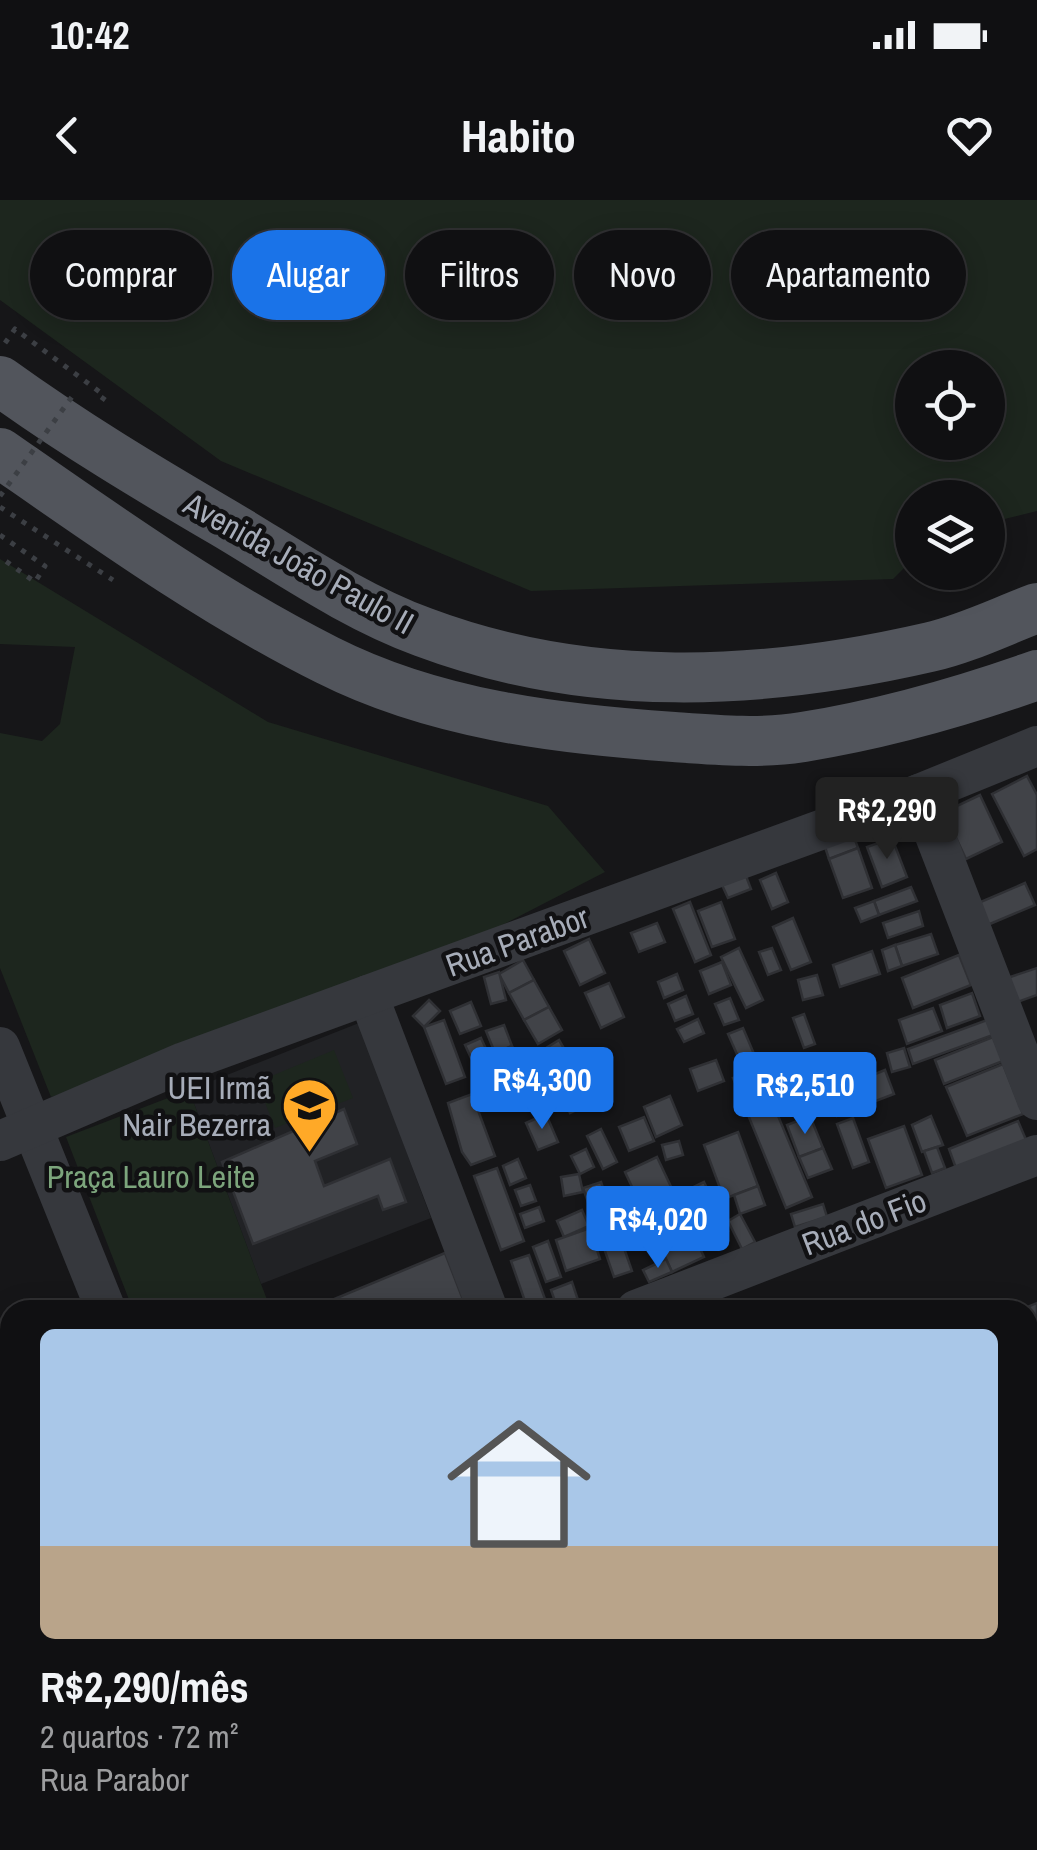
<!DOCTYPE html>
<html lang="pt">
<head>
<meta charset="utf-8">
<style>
	body { margin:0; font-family:"Archivo Narrow",sans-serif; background:#1e1e20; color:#f1f3f6; height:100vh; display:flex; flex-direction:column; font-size:38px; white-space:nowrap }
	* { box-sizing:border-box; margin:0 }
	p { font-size:32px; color:#9c9d9f }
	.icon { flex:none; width:55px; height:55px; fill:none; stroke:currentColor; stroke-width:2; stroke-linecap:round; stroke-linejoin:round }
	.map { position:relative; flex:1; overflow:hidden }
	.details { position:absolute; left:0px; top:1100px; width:1038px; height:550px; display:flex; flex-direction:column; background:#101012; border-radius:30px 30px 0 0; box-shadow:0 5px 25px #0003,0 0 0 2px #303032 }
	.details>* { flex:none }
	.hud { position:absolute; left:30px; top:30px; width:978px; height:90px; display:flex; gap:20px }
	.buttons { position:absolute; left:895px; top:150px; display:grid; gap:20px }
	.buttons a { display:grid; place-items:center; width:110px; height:110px; border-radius:50%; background:#101012; box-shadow:0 5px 25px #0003,0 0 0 2px #303032; font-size:50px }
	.price { position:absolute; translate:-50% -85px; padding:0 22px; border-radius:10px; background:#1a73e8; color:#fff; font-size:32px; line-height:65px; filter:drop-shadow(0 2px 5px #0008) }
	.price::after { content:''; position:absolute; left:50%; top:60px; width:30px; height:22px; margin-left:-15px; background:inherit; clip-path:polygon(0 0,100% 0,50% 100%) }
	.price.selected { background:#222; color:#fff }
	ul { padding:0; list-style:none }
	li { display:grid; align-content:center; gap:20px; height:530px; padding:0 40px }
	li span { display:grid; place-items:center; height:310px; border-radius:15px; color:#555 }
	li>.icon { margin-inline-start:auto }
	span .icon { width:180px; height:180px; fill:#fffc; stroke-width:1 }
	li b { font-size:42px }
	.pill { padding:0 35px; border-radius:45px; background:#101012; box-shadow:0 5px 25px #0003,0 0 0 2px #303032; font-size:35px; line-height:90px }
	.pill.selected { background:#1a73e8; color:#fff }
	.status { display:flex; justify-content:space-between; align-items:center; height:70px; padding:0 50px; background:#101012; direction:ltr }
	.status svg { height:28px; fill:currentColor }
	header { display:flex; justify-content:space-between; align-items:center; height:130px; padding:0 40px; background:#101012; font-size:45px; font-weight:700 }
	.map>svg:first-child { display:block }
	.built { fill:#212225 }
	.green { fill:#1d261e; fill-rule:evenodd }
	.building { fill:#414348; stroke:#2f3034; stroke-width:2.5 }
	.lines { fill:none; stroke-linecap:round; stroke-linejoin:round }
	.path { stroke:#3c3f44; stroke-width:5; stroke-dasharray:5 8; stroke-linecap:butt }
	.minor { stroke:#36383d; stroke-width:40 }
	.major { stroke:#52555c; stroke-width:50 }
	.path-bridge { stroke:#3c3f44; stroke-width:5; stroke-dasharray:5 8; stroke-linecap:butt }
	.labels { text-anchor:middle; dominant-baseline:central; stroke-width:9; stroke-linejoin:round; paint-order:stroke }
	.street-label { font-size:32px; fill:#a7adb9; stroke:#111113 }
	.poi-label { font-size:32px; fill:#a7adb9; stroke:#111113; text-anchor:end }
	.park-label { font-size:32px; fill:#7ca57c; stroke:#111113 }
</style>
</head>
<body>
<div class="status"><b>10:42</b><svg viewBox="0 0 49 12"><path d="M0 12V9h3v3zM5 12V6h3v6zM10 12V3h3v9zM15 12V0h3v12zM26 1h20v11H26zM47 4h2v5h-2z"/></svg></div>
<header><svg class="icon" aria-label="back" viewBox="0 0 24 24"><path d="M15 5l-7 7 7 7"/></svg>Habito<svg class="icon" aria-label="heart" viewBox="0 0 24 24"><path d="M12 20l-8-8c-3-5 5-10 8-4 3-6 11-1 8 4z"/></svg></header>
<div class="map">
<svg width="1037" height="1650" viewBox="0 0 1037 1650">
	<rect width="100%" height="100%" fill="#161618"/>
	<polygon class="built" points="359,823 431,1018 261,1084 189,890"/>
	<g class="green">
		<path d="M0,0H1037V311L988,323V298H912V360L893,379L531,391L221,261L0,100ZM912,168H988V242H912Z"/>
		<polygon points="0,359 268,522 548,606 605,672 386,785 51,897 0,768 0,533 42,541 60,524 75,447 0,444"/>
		<polygon points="334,850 353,898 275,928 257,882"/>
		<polygon points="189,890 261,1084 271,1110 133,1110 66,937"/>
	</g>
	<g class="building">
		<polygon points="1027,576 1037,595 1037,649 1024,656 992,594"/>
		<polygon points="980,595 1002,642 966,659 944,612"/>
		<polygon points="853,634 858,648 829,659 824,644"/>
		<polygon points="892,638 907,677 882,687 867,647"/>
		<polygon points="858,648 872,688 843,698 829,659"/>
		<polygon points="776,673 788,702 772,709 760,680"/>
		<polygon points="746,676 751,689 728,698 722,685"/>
		<polygon points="1025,683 1035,705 978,729 969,707"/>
		<polygon points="911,687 917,701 879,715 874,701"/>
		<polygon points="874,701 879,715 861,722 855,708"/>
		<polygon points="690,702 711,755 695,762 673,709"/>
		<polygon points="721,702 735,739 712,747 698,711"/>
		<polygon points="919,711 923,726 888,738 883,723"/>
		<polygon points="793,718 811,762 791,770 773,727"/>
		<polygon points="657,723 665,742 639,752 631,733"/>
		<polygon points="931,734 938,754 902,766 895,745"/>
		<polygon points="589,739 605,773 580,785 564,751"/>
		<polygon points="895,745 902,766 888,771 882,750"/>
		<polygon points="739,748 763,800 746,808 721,757"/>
		<polygon points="772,748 781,770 768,775 759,752"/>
		<polygon points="872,751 880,774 840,787 833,765"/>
		<polygon points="959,755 971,785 913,808 902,778"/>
		<polygon points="523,760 534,780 509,793 499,774"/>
		<polygon points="722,762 731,785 709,794 700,771"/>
		<polygon points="1037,768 1037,795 1009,805 1001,780"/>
		<polygon points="499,772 506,800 491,804 484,777"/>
		<polygon points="677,774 683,790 664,798 658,782"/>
		<polygon points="817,775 823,795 803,800 798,780"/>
		<polygon points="534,780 549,807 524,820 509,793"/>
		<polygon points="609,783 624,817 601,828 585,793"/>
		<polygon points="972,793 980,816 947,828 940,805"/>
		<polygon points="686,796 693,814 675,821 668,804"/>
		<polygon points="730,798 739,820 724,825 715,804"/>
		<polygon points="429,800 440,811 424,827 413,816"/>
		<polygon points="471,802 481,826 460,834 450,811"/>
		<polygon points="549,807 562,830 538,844 524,820"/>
		<polygon points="933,808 942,831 907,844 899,820"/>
		<polygon points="804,814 815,844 804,848 793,818"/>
		<polygon points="698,819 704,833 684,842 677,829"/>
		<polygon points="444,820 465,877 446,884 424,827"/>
		<polygon points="987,820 993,835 913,864 908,849"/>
		<polygon points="504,825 512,846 495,853 486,831"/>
		<polygon points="743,828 754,854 740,861 728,834"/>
		<polygon points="993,837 1003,861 944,884 935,860"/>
		<polygon points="481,838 487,851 471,858 465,845"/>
		<polygon points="559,840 576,869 561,878 543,850"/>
		<polygon points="512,846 519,862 502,869 495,853"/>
		<polygon points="904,848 910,867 892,872 887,853"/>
		<polygon points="716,860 724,881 698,891 690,869"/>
		<polygon points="519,862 527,882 509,889 502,869"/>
		<polygon points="1003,864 1023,914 967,936 946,887"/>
		<polygon points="758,868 812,997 786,1008 733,878"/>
		<polygon points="885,870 894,894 868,904 858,881"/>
		<polygon points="580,876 586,888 564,899 558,886"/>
		<polygon points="858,881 868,904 837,916 828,892"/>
		<polygon points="586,888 593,902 570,913 564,899"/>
		<polygon points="472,894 495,956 471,965 462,952 448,903"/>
		<polygon points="670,896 682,925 656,937 644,907"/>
		<polygon points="344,909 357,944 315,961 324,986 390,959 406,1002 383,1010 378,996 253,1044 222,962"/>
		<polygon points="546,914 558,942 538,950 526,923"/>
		<polygon points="810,916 823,948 799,957 787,925"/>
		<polygon points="931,916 943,945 922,952 912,925"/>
		<polygon points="644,917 654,941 629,951 619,927"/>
		<polygon points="853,918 869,962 853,968 837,924"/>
		<polygon points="1018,921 1027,942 957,971 949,949"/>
		<polygon points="904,926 922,975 886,988 868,939"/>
		<polygon points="601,929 617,962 603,969 587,936"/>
		<polygon points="738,932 758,986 724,999 704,945"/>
		<polygon points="679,941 683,955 666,960 662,945"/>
		<polygon points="937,947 945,968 932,973 924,951"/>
		<polygon points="823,948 832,969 808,978 799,957"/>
		<polygon points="586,949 594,967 580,974 571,956"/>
		<polygon points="657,957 704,1057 672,1072 625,972"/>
		<polygon points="518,959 526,978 510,985 503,966"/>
		<polygon points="497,968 524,1041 501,1050 474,976"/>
		<polygon points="579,974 583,992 564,996 561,977"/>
		<polygon points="601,982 616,1025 598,1031 583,988"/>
		<polygon points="704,982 728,1031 705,1042 681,993"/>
		<polygon points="530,985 536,1001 521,1006 515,990"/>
		<polygon points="758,986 765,1005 740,1014 734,995"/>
		<polygon points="823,1004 827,1017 795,1027 791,1014"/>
		<polygon points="539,1007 544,1021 525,1028 520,1014"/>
		<polygon points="582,1010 589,1026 564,1037 557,1021"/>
		<polygon points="740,1014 755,1042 742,1049 728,1021"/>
		<polygon points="616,1025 632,1071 614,1077 598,1031"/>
		<polygon points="590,1028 600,1059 566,1071 556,1040"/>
		<polygon points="548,1041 561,1077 546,1082 533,1047"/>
		<polygon points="445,1053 467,1110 336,1110 332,1100"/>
		<polygon points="529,1055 549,1110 528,1110 511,1061"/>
		<polygon points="666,1059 672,1072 649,1082 643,1070"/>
		<polygon points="572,1082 581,1109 558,1110 551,1090"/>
		<polygon points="1037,1103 1037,1153 1028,1157 1028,1110 1020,1110"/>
		<polygon points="0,1182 10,1182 10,1248 0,1222"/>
		<polygon points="1037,1404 1037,1459 1028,1439 1028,1407"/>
		<polygon points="1028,1456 1037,1478 1037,1508 1028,1510"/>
		<polygon points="1037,1516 1037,1548 1032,1549 1028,1520"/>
		<polygon points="1028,1556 1037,1567 1037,1594 1028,1598"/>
		<polygon points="10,1581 10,1640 43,1640 48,1650 0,1650 0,1586"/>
		<polygon points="1034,1606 1037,1650 987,1650 982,1640 1028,1640 1028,1608"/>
		<polygon points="161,1640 246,1640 250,1650 165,1650"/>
		<polygon points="458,1640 476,1640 479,1650 451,1650 449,1644"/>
		<polygon points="698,1640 738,1640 740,1650 705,1650"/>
		<polygon points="879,1640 975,1640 979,1650 874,1650"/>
	</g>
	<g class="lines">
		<g class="path">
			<polyline points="5,143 15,129 105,196 100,203"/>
			<polyline points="0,307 113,380"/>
			<polyline points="0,335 45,366 35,382 0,357"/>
		</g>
		<g class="minor">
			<polyline points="919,594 1037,900"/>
			<polyline points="368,795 488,1110"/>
			<polyline points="0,847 106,1110"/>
			<polyline points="0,941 184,862 919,594 1037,546"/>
			<polyline points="636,1110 1037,955"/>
			<polyline points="0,1364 10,1360"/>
			<polyline points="1028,1383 1037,1379"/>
			<polyline points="311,1640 315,1650"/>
			<polyline points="347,1650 372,1640"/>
		</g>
		<g class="major">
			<path d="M0,181C72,233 147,278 224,323C288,361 352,406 423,432C588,494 761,486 930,447C966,439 1002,421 1037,408"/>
			<path d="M0,253C105,326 213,403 327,460C434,514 556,529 674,537C715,540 761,544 803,537C883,524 961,502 1037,475"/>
		</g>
		<polyline class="path-bridge" points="0,296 74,194"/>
	</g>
	<defs>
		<symbol id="school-pin" viewBox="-11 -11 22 30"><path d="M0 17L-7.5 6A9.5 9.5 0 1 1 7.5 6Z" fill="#ffa927" stroke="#111113"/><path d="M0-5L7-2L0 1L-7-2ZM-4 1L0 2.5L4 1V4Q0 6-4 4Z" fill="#111"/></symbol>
	</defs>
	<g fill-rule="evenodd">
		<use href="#school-pin" x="278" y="874" width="63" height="86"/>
	</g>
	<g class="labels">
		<g class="street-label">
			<text transform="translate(299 363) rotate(29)">Avenida João Paulo II</text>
			<text transform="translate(517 741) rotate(-20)">Rua Parabor</text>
			<text transform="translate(864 1022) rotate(-21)">Rua do Fio</text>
		</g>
		<g class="poi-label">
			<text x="271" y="887">UEI Irmã<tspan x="271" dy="37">Nair Bezerra</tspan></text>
		</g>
		<g class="park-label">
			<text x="151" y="976">Praça Lauro Leite</text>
		</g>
	</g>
</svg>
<div class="buttons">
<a><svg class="icon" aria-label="locate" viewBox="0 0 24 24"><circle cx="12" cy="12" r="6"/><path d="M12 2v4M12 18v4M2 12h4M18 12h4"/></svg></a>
<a><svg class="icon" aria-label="layers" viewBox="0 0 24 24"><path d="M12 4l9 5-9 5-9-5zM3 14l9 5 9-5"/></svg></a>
</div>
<b class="price selected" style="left:887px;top:662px">R$2,290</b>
<b class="price" style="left:542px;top:932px">R$4,300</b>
<b class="price" style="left:805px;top:937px">R$2,510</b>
<b class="price" style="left:658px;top:1071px">R$4,020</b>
<div class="hud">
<a class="pill">Comprar</a>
<a class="pill selected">Alugar</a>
<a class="pill">Filtros</a>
<a class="pill">Novo</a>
<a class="pill">Apartamento</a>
</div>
<section class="details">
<ul>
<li><span style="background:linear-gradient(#a9c7e8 70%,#b9a48a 0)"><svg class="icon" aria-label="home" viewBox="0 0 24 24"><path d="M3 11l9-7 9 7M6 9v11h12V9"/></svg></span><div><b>R$2,290/mês</b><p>2 quartos · 72 m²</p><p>Rua Parabor</p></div></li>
</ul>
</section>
</div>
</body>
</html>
